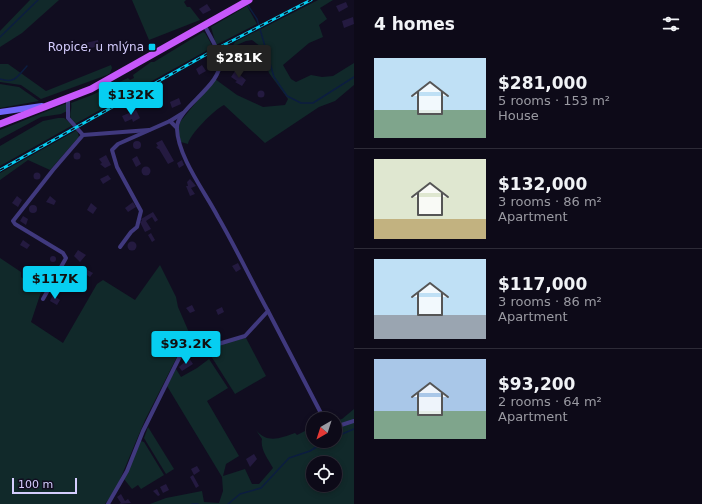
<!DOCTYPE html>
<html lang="en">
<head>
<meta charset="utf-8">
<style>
	body { margin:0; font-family:"DejaVu Sans",sans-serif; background:#1b1825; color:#f1f3f6; height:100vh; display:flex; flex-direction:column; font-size:15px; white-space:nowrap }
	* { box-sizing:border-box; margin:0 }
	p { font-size:13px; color:#9a9aa2 }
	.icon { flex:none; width:22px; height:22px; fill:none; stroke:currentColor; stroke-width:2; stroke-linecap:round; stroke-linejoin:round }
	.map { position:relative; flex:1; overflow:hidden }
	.details { display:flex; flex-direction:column; background:#0d0a18; width:348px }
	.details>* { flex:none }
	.needle { width:26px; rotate:219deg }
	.controls { position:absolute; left:306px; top:412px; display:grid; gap:8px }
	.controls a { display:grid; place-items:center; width:36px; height:36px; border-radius:50%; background:#0d0a18; box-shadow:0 2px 6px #0003,0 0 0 1px #2d2b37; font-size:20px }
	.scale { position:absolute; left:12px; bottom:10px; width:65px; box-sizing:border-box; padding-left:4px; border:2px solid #d5cdfe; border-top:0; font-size:11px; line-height:14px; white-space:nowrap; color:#d5cdfe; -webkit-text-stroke:3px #110d20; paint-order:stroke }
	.price { position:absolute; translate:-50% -34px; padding:0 9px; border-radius:4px; background:#06cef1; color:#111; font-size:13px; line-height:26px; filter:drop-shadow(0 1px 2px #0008) }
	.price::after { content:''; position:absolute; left:50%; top:24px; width:12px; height:9px; margin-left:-6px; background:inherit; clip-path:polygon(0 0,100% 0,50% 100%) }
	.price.current { background:#222; color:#fff }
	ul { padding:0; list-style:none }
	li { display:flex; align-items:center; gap:12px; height:100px; padding:0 20px }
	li+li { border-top:1px solid #2d2b37 }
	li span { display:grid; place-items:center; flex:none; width:112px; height:80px; border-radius:0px; color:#555 }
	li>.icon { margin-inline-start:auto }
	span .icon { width:48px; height:48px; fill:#fffc; stroke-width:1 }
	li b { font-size:17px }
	h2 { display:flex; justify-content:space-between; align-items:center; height:48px; padding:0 20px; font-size:17px }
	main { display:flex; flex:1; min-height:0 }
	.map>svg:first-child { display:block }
	.green { fill:#11292a; fill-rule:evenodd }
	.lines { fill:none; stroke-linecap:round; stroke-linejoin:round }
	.stream { stroke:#0c1d40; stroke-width:1.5 }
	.building { fill:#241a40 }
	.minor { stroke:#40397e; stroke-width:4 }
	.secondary { stroke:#7267fb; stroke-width:6 }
	.primary { stroke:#c657fb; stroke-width:7 }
	.rail-casing { stroke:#06cef1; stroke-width:3 }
	.rail { stroke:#110d20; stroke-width:1.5; stroke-dasharray:4.5; stroke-linecap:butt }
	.poi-dot { fill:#06cef1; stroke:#110d20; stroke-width:1.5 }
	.labels { text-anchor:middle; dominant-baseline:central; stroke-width:3.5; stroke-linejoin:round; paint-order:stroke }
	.poi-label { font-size:12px; fill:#d5cdfe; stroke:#110d20; text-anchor:end }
</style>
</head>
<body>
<main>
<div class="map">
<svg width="354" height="504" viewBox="0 0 354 504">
	<rect width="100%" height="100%" fill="#110d20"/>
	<g class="green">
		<polygon points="30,0 59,0 22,33 0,47 0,31"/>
		<polygon points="132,0 186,0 184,2 187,7 190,7 200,20 149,40"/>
		<path d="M318,0H333L320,8L327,19L319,25L323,37L309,43L283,65L291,79L296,82L311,75L322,77L333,76L354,63V85L335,101L319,107L265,143L224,105C215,109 189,135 188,144L181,142L178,132L180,122L215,79L237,95L263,107L285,105L288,99L269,73L261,47L252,40L246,41L232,47L235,42Z"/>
		<polygon points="247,6 257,24 216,45 211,27"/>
		<path d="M203,32L205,33L213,47L75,124C66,114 73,112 71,103L92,95L128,78L130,80L134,78L133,75L151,62H154Z"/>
		<polygon points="0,64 8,64 46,91 111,65 112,68 110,73 107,75 41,99 21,85 0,82"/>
		<polygon points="0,84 19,87 39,101 0,108"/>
		<polygon points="65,104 67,104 67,111 61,114 41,117 0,139 0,130"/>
		<polygon points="58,118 64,118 73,125 0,166 0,146 43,121"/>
		<polygon points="77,130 79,137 77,139 50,170 28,160 0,180 0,173"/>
		<polygon points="0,258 21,272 21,277 41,292 31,322 63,343 97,284 103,280 135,300 160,265 176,297 178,307 191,337 180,351 145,420 116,489 105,504 0,504"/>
		<polygon points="246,338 266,376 235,394 211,356 210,349 220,344"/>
		<path d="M209,359L228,388L207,401L239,456L226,464L223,476L245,469L252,484H259L273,468C268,459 260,449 262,439L256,430C267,444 281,438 295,433L297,435L313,427V441H335V421L342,419L354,409V504H150L166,498L202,491L204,502L219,503L223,491L222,477L167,386L176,369L181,377L197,368ZM313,463H335V485H313Z"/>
		<polygon points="148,427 174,469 166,474 144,438"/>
		<polygon points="141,441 144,442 164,475 141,489 138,485 132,489 124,479"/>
	</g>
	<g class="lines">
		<g class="stream">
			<polyline points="247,4 257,19 274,77 287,96 301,103 313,103 354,77"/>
			<polyline points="0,37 38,0"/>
			<path d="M0,79C15,84 18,76 27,66"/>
			<polyline points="335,437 354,429"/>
			<polyline points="192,504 198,504"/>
			<polyline points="228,504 240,494 261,488 289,458 310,451 326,441"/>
		</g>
	</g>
	<g class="building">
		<polygon points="346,2 348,7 339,12 336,6"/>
		<polygon points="207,4 211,10 203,14 199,9"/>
		<polygon points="353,17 354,24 344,28 342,21"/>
		<polygon points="98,40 99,46 83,50 82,44"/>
		<polygon points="242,57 252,64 250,68 240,62"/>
		<polygon points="202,65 206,71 199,75 196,69"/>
		<polygon points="235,71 246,80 242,86 235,82 237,81 231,77"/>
		<circle cx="261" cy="94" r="3.5"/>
		<polygon points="179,98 181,104 172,108 170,102"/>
		<polygon points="136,110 140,118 133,122 132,119 125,122 122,116"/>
		<polygon points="162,140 174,161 168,164 159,149 158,149 156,147 158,146 156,143"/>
		<circle cx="137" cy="145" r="4"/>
		<circle cx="77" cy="156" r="3.5"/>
		<polygon points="106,155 111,165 105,168 100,164 102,163 99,159"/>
		<polygon points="137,156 141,164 136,167 132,159"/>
		<polygon points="182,160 184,165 179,168 177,163"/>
		<circle cx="146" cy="171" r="4.5"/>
		<circle cx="37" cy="176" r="3.5"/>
		<polygon points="108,175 111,179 103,184 100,179"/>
		<polygon points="190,179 196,186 191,188 195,194 190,196 186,186 188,186 187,182"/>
		<polygon points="17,196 22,200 18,207 12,203"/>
		<polygon points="50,196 56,201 54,205 46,202"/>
		<polygon points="133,202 136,207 128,212 125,208"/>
		<polygon points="91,203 97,208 93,214 87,210"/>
		<circle cx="33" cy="209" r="4"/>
		<polygon points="153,212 158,220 155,222 152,217 146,221 151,229 145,232 140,222 142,221 141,219"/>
		<polygon points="23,216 28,219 26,225 20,221"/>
		<polygon points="151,233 155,240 152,242 148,235"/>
		<polygon points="23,240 30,245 27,249 20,245"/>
		<circle cx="132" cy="246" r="4.5"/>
		<polygon points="78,250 86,255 80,262 74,256"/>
		<circle cx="53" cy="259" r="3"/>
		<polygon points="238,263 241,269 236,272 232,266"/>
		<polygon points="80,266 93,273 90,277 78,270"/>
		<polygon points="40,268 46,271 47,275 40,283 36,280"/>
		<polygon points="53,295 60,300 57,305 50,301"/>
		<polygon points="192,305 195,311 190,313 186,308"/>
		<polygon points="222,307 224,312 218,315 216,310"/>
		<polygon points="189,358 193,364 182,371 179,367"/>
		<polygon points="254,454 257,459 250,467 246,459"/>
		<polygon points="197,466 200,471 194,475 191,469"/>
		<polygon points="193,475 199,486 196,488 190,477"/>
		<polygon points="166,484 169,490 163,493 160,487"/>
		<polygon points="157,489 160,495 158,496 153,491"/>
		<polygon points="121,494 125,501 128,499 131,503 119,504 121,503 117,497"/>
	</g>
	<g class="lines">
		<g class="minor">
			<polyline points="68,98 68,118 83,135"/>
			<polyline points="176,127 170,121 183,113"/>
			<polyline points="120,247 131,232 137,227 141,211 117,167 112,150 118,144 170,121"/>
			<polyline points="43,299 66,258 63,253 15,224 13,221 53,170 83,135 149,130"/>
			<polyline points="268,311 324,419"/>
			<polyline points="335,427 354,421"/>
			<path d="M108,504L127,471L143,431L187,342L194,339L208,347L245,336L268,311C251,280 236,248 218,217C205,192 178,157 177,129C175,108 224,86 220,59C218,48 209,35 205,26"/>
		</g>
		<polyline class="secondary" points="0,112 42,106"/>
		<polyline class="primary" points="0,124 91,89 249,0"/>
		<defs>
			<polyline id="rail" points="0,170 216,49 311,0"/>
		</defs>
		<use href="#rail" class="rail-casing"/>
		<use href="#rail" class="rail"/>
	</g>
	<rect class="poi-dot" x="148" y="43" width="8" height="8" rx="2"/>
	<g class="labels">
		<g class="poi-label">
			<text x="144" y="47">Ropice, u mlýna</text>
		</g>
	</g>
</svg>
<div class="controls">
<a><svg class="needle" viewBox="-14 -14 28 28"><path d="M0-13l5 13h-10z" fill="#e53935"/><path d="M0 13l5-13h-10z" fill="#9a9aa2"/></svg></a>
<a><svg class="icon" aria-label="locate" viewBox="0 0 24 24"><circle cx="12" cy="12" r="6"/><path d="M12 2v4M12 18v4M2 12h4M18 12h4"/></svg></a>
</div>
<div class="scale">100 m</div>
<b class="price current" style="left:239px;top:79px">$281K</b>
<b class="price" style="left:131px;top:116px">$132K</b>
<b class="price" style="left:55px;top:300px">$117K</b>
<b class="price" style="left:186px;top:365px">$93.2K</b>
</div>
<section class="details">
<h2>4 homes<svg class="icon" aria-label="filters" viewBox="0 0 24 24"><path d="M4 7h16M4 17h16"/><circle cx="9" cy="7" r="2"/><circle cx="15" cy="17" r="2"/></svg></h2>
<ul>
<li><span style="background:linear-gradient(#bfe0f5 65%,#7fa58c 0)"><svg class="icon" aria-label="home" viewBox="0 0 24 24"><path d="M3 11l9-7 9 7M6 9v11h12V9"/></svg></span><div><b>$281,000</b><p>5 rooms · 153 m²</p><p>House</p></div></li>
<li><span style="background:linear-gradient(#dfe7d0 75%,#c2b280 0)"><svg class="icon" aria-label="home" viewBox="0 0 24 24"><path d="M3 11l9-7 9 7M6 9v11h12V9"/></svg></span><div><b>$132,000</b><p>3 rooms · 86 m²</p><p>Apartment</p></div></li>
<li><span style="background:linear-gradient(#bfe0f5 70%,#9aa5b1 0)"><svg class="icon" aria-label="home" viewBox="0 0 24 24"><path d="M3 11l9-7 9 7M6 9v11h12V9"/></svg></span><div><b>$117,000</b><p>3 rooms · 86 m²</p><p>Apartment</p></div></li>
<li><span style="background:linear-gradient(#a9c7e8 65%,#7fa58c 0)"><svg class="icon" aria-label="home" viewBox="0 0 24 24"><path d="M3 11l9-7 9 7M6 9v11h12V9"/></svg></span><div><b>$93,200</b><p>2 rooms · 64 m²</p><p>Apartment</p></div></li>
</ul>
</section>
</main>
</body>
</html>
